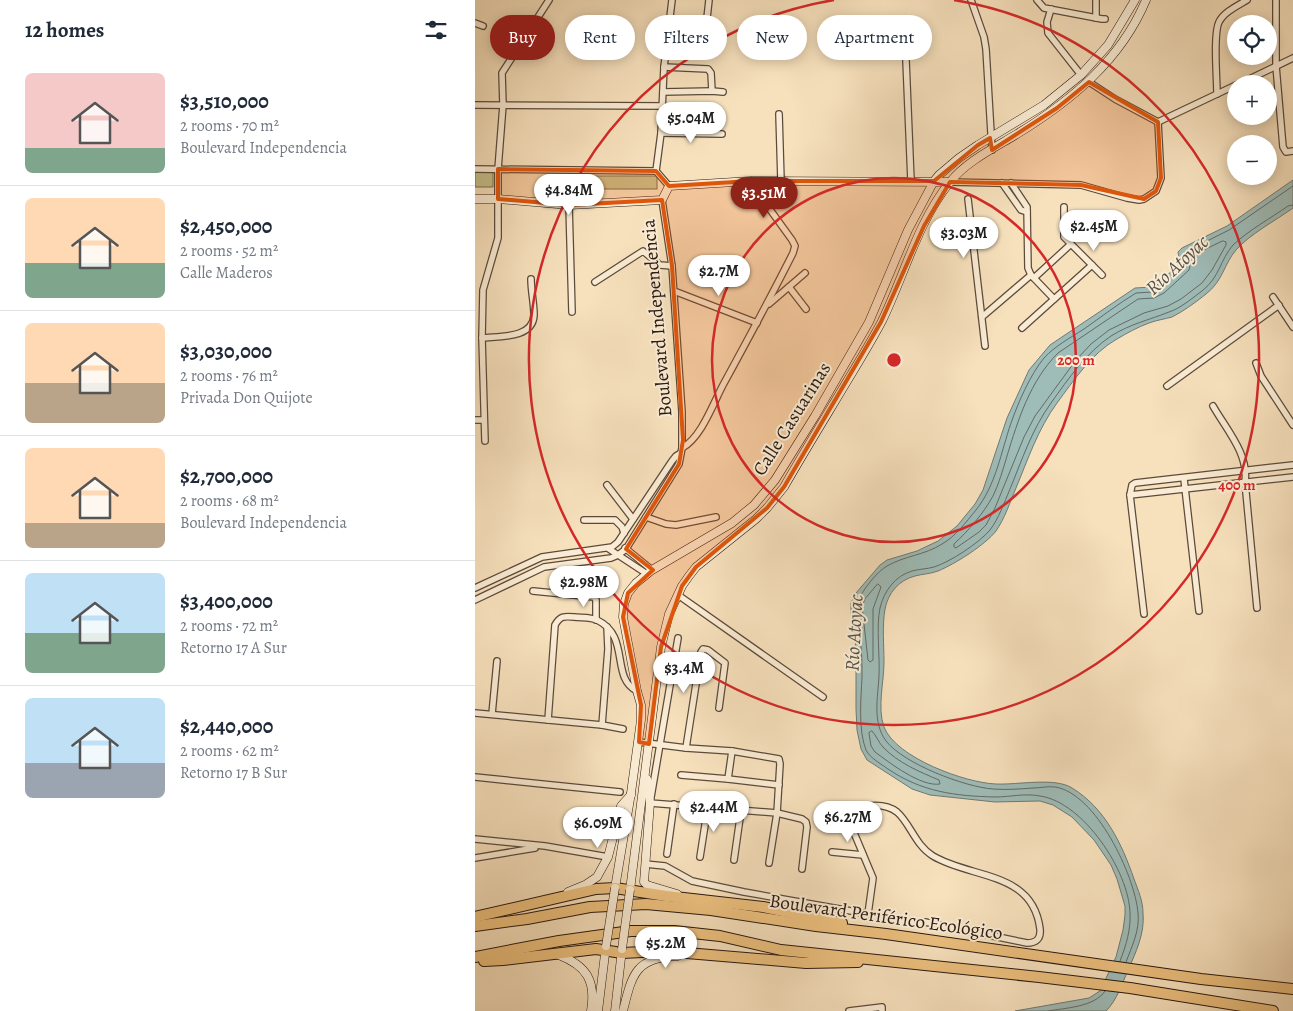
<!DOCTYPE html>
<html lang="en">
<head>
<meta charset="utf-8">
<style>
	body { margin:0; font-family:Alegreya,serif; background:#f2f2f3; color:#1f2937; height:100vh; display:flex; flex-direction:column; font-size:19px; white-space:nowrap }
	* { box-sizing:border-box; margin:0 }
	p { font-size:16px; color:#747a83 }
	.icon { flex:none; width:28px; height:28px; fill:none; stroke:currentColor; stroke-width:2; stroke-linecap:round; stroke-linejoin:round }
	.map { position:relative; flex:1; overflow:hidden }
	.sheet { display:flex; flex-direction:column; background:#fff; width:475px }
	.sheet>* { flex:none }
	.hud { position:absolute; left:15px; top:15px; width:475px; height:45px; display:flex; gap:10px }
	.fabs { position:absolute; left:752px; top:15px; display:grid; gap:10px }
	.fabs a { display:grid; place-items:center; width:50px; height:50px; border-radius:50%; background:#fff; box-shadow:0 2px 12px #0003; font-size:25px }
	.price { position:absolute; translate:-50% -42px; padding:0 11px; border-radius:18px; background:#fff; color:#222; font-size:16px; line-height:32px; filter:drop-shadow(0 1px 2px #0008) }
	.price::after { content:''; position:absolute; left:50%; top:30px; width:15px; height:11px; margin-left:-8px; background:inherit; clip-path:polygon(0 0,100% 0,50% 100%) }
	.price.selected { background:#8f2418; color:#fff }
	ul { padding:0; list-style:none }
	li { display:flex; align-items:center; gap:15px; height:125px; padding:0 25px }
	li+li { border-top:1px solid #e0e1e3 }
	li span { display:grid; place-items:center; flex:none; width:140px; height:100px; border-radius:8px; color:#555 }
	li>.icon { margin-inline-start:auto }
	span .icon { width:60px; height:60px; fill:#fffc; stroke-width:1 }
	li b { font-size:21px }
	h2 { display:flex; justify-content:space-between; align-items:center; height:60px; padding:0 25px; font-size:21px }
	.tag { padding:0 18px; border-radius:22px; background:#fff; box-shadow:0 2px 12px #0003; font-size:18px; line-height:45px }
	.tag.selected { background:#8f2418; color:#fff }
	main { display:flex; flex:1; min-height:0 }
	.map>svg:first-child { display:block }
	.green { fill:#c5c18c; stroke:#776c4e }
	.water { fill:#9ebcb8; stroke:#6f7a75 }
	.lines { fill:none; stroke-linecap:round; stroke-linejoin:round }
	.shore { stroke:#646a64; stroke-width:1 }
	.street-casing { stroke:#5c4a3b; stroke-width:8 }
	.secondary-casing { stroke:#291710; stroke-width:9 }
	.highway-casing { stroke:#291710; stroke-width:12 }
	.street { stroke:#faecd4; stroke-width:5.5 }
	.secondary { stroke:#faecd4; stroke-width:8 }
	.highway { stroke:#ecc07e; stroke-width:10 }
	.secondary-bridge-casing { stroke:#291710; stroke-width:9; stroke-linecap:butt }
	.secondary-bridge { stroke:#faecd4; stroke-width:8 }
	.marked { fill:#de560c; fill-opacity:0.2; stroke:#de560c; stroke-width:4; stroke-linejoin:round }
	.ring { fill:none; stroke:#d62828; stroke-width:2.5 }
	.labels { text-anchor:middle; dominant-baseline:central; stroke-width:4; stroke-linejoin:round; paint-order:stroke }
	.street-label { font-size:19px; fill:#291710; stroke:#faecd4 }
	.water-label { font-size:20px; font-style:italic; fill:#52514b; stroke:#faecd4 }
	.centre { fill:#d62828; stroke:#faecd4; stroke-width:2.5 }
	.ring-label { font-size:15px; text-anchor:middle; font-weight:bold; fill:#d62828; stroke:#faecd4; stroke-width:4; stroke-linejoin:round; paint-order:stroke }
</style>
</head>
<body>
<main>
<section class="sheet">
<h2>12 homes<svg class="icon" aria-label="filters" viewBox="0 0 24 24"><path d="M4 7h16M4 17h16"/><circle cx="9" cy="7" r="2"/><circle cx="15" cy="17" r="2"/></svg></h2>
<ul>
<li><span style="background:linear-gradient(#f6c9c9 75%,#7fa58c 0)"><svg class="icon" aria-label="home" viewBox="0 0 24 24"><path d="M3 11l9-7 9 7M6 9v11h12V9"/></svg></span><div><b>$3,510,000</b><p>2 rooms · 70 m²</p><p>Boulevard Independencia</p></div></li>
<li><span style="background:linear-gradient(#ffd9b3 65%,#7fa58c 0)"><svg class="icon" aria-label="home" viewBox="0 0 24 24"><path d="M3 11l9-7 9 7M6 9v11h12V9"/></svg></span><div><b>$2,450,000</b><p>2 rooms · 52 m²</p><p>Calle Maderos</p></div></li>
<li><span style="background:linear-gradient(#ffd9b3 60%,#b9a48a 0)"><svg class="icon" aria-label="home" viewBox="0 0 24 24"><path d="M3 11l9-7 9 7M6 9v11h12V9"/></svg></span><div><b>$3,030,000</b><p>2 rooms · 76 m²</p><p>Privada Don Quijote</p></div></li>
<li><span style="background:linear-gradient(#ffd9b3 75%,#b9a48a 0)"><svg class="icon" aria-label="home" viewBox="0 0 24 24"><path d="M3 11l9-7 9 7M6 9v11h12V9"/></svg></span><div><b>$2,700,000</b><p>2 rooms · 68 m²</p><p>Boulevard Independencia</p></div></li>
<li><span style="background:linear-gradient(#bfe0f5 60%,#7fa58c 0)"><svg class="icon" aria-label="home" viewBox="0 0 24 24"><path d="M3 11l9-7 9 7M6 9v11h12V9"/></svg></span><div><b>$3,400,000</b><p>2 rooms · 72 m²</p><p>Retorno 17 A Sur</p></div></li>
<li><span style="background:linear-gradient(#bfe0f5 65%,#9aa5b1 0)"><svg class="icon" aria-label="home" viewBox="0 0 24 24"><path d="M3 11l9-7 9 7M6 9v11h12V9"/></svg></span><div><b>$2,440,000</b><p>2 rooms · 62 m²</p><p>Retorno 17 B Sur</p></div></li>
</ul>
</section>
<div class="map">
<svg width="818" height="1011" viewBox="0 0 818 1011">
	<rect width="100%" height="100%" fill="#f7e1bd"/>
	<filter id="stains"><feTurbulence type="fractalNoise" baseFrequency=".004" numOctaves="4"/><feColorMatrix values="0 0 0 0 .2 0 0 0 0 .09 0 0 0 0 .02 0 0 0 .5 -.17"/></filter>
	<radialGradient id="worn" r=".72"><stop offset=".6" stop-color="#630" stop-opacity="0"/><stop offset="1" stop-color="#630" stop-opacity=".3"/></radialGradient>
	<g class="green">
		<polygon points="18,171 18,187 0,187 0,172"/>
		<rect x="93" y="176" width="89" height="13"/>
	</g>
	<path class="water" d="M818,180V208C800,221 775,234 761,250C749,264 748,281 731,294C721,302 709,311 697,317C690,319 682,320 674,323C663,327 652,333 642,339C617,353 599,380 582,403C563,429 553,459 541,488C535,502 530,518 521,531C510,545 480,564 463,571C455,574 447,574 440,576C424,580 413,593 410,609C407,626 409,645 409,662C409,682 402,708 409,727C421,758 491,783 521,784C543,785 580,777 597,788C630,808 647,844 659,879C663,890 668,901 668,913C670,933 661,952 653,970C647,984 642,1000 631,1011H540L614,998L625,991L641,957L648,930L650,915V906L642,879L636,865L619,840L597,817L578,805L565,801L520,802L455,795L437,789L392,760L386,749L382,730L381,709V648L376,612V603L381,593L405,565L412,560L442,551L463,541L482,526L500,504L508,490L532,418L554,370L575,345L660,288L677,287L682,285L705,263L703,252L707,248L752,226Z"/>
	<g class="lines">
		<g class="shore">
			<path d="M748,241L751,242V245L737,270L727,283L706,299L693,306L669,313L634,330L616,344L601,360L560,416L549,437L520,508L511,525L504,532L481,548L479,547V544C494,530 508,514 518,496C524,484 528,469 532,456C543,420 555,381 583,353L663,299L679,298L689,293L714,270L717,256Z"/>
			<polygon points="403,584 406,587 398,609 398,660 395,662 393,660 387,606 390,599"/>
			<path d="M397,731C401,735 404,743 408,747C423,763 445,772 464,780L465,784C446,787 415,763 400,752L396,746L394,733Z"/>
			<path d="M645,961C651,946 656,929 655,913C654,871 608,802 565,796C550,793 535,797 520,797C480,796 447,792 413,769C406,764 395,758 391,750C383,730 386,698 387,677C387,667 387,657 386,647C385,630 375,610 386,595C392,585 402,572 412,566C429,556 450,555 467,544C481,536 491,522 501,510C521,485 526,452 536,423C543,403 555,375 569,358C580,346 595,338 609,329C626,317 643,304 661,293L677,292L684,289L709,266L710,252L754,230L818,186"/>
			<path d="M651,962C657,946 665,930 663,913C660,876 621,793 580,787C573,786 565,788 558,788C545,789 531,790 518,789C490,787 429,764 411,741C397,722 403,697 404,676C405,655 401,627 405,608C409,591 420,576 437,571C444,569 452,569 459,567C475,562 504,543 515,530C524,518 529,503 535,489C547,460 557,429 576,403C593,379 612,352 636,336C655,324 674,320 694,312C706,308 716,299 727,291C745,277 745,260 758,245C774,230 796,218 813,206L818,205"/>
			<path d="M573,1011C590,1008 620,1007 630,991"/>
		</g>
		<defs>
			<g id="street">
				<polyline points="496,0 509,37 511,49 517,150"/>
				<polyline points="562,0 569,8 627,19 630,19"/>
				<polyline points="621,0 621,18"/>
				<polyline points="801,0 801,66 808,147 811,152 818,151"/>
				<polyline points="576,9 572,22 573,33 606,75"/>
				<polyline points="0,23 8,26"/>
				<polyline points="430,36 436,181"/>
				<polyline points="229,45 234,0"/>
				<polyline points="189,67 233,69 236,73 237,91"/>
				<polyline points="614,82 640,99 683,122"/>
				<polyline points="764,84 818,58"/>
				<polyline points="188,92 237,91 248,92"/>
				<path d="M742,94C742,79 738,34 744,22C749,12 762,6 772,0"/>
				<polyline points="0,105 188,106"/>
				<polyline points="304,114 306,181"/>
				<polyline points="683,122 761,85"/>
				<polyline points="186,133 247,134"/>
				<polyline points="0,169 181,171 194,186"/>
				<polyline points="181,171 186,133 189,67 197,0"/>
				<polyline points="475,182 606,185 652,198 664,200 669,199 681,191 686,178 683,122"/>
				<polyline points="527,183 546,210 552,212"/>
				<polyline points="536,183 552,207 553,268 556,275 579,299"/>
				<polyline points="493,199 510,346"/>
				<polyline points="187,200 197,266 207,412 207,448"/>
				<polyline points="94,205 97,312"/>
				<polyline points="589,207 589,237 627,275"/>
				<polyline points="559,278 596,244"/>
				<polyline points="120,282 168,251 185,265 197,266"/>
				<polyline points="314,287 331,309"/>
				<polyline points="199,291 282,323"/>
				<polyline points="798,297 818,327"/>
				<polyline points="294,304 330,273"/>
				<polyline points="507,317 556,275"/>
				<polyline points="547,328 617,265"/>
				<path d="M7,338C24,336 58,339 59,315C59,303 56,291 56,279"/>
				<polyline points="781,363 786,376 818,425"/>
				<polyline points="692,386 804,305"/>
				<path d="M738,406C751,429 774,454 770,482L782,608"/>
				<polyline points="0,420 9,420"/>
				<polyline points="10,441 7,338 8,290 23,238 23,169 28,105 27,73 74,0"/>
				<polyline points="709,479 724,611"/>
				<polyline points="132,485 158,519"/>
				<polyline points="655,495 818,477"/>
				<polyline points="171,517 191,524 201,525 241,517"/>
				<polyline points="109,520 140,520 147,527 149,533"/>
				<polyline points="150,548 177,570"/>
				<polyline points="134,549 172,574"/>
				<polyline points="0,588 67,557 137,547 143,542 197,461 201,456 206,453"/>
				<polyline points="58,591 119,597 121,600 121,620"/>
				<polyline points="203,595 348,697"/>
				<path d="M0,600L69,567L136,558L143,555L151,549L204,464L207,448C226,438 238,404 248,385C272,341 296,297 318,253L320,246L317,240L286,197L276,181"/>
				<polyline points="669,614 655,495 657,485 660,483 818,465"/>
				<polyline points="203,638 175,803 302,813 327,819 331,822 332,827 327,869"/>
				<polyline points="0,713 127,725 148,729"/>
				<polyline points="17,714 22,661"/>
				<path d="M73,720L80,625C85,616 89,616 99,617C106,618 115,617 122,620C156,636 135,678 162,691"/>
				<polyline points="127,725 133,649 132,627"/>
				<polyline points="164,742 211,748 257,751 304,759 305,764 302,813 294,863"/>
				<polyline points="211,748 226,652 228,649 233,650 250,663 244,708"/>
				<polyline points="206,775 253,779 304,785"/>
				<polyline points="0,777 145,792"/>
				<polyline points="253,779 257,751"/>
				<polyline points="0,839 70,846 133,857"/>
				<polyline points="357,852 388,855"/>
				<polyline points="192,854 199,804"/>
				<polyline points="225,857 233,806"/>
				<polyline points="0,858 60,848"/>
				<polyline points="259,860 266,811"/>
				<path d="M170,864L190,866L217,881L269,892L393,914L401,917L433,923L450,922L552,943C561,943 566,939 565,929C558,871 497,879 458,856C440,845 435,823 422,812C409,802 383,804 372,816L398,878L393,914"/>
				<polyline points="374,1011 407,1007 407,1011"/>
			</g>
			<g id="secondary">
				<polyline points="0,199 23,199 94,205 187,200 194,186 276,181 475,182"/>
				<polyline points="172,779 175,803 169,882 172,885 202,894"/>
				<polyline points="140,888 156,793 166,720 166,705 162,691 148,617 149,604 153,593 161,583 177,570 257,523 279,505 300,480 340,416 394,322 433,230 459,181 464,175 484,158 503,145 569,105 606,75 633,45 660,0"/>
				<path d="M155,890L186,647L194,614L207,586L214,576L221,567L281,519L292,508L309,487C329,452 350,418 371,383C383,363 396,342 407,321C429,276 443,221 475,182C492,161 519,148 542,134C596,101 646,60 671,0"/>
				<polyline points="93,892 110,885 122,877 133,857 146,806 156,795"/>
				<path d="M84,955C112,966 121,981 116,1011"/>
				<polyline points="123,1011 131,946"/>
				<polyline points="140,1011 147,949"/>
				<path d="M148,1011C157,975 160,957 203,956"/>
			</g>
			<g id="highway">
				<polyline points="0,917 121,889 140,888 191,896 288,907 367,923"/>
				<polyline points="0,926 52,919 115,907 171,904 236,910 341,926 411,934 726,979 818,989"/>
				<polyline points="0,957 84,941 156,931 199,931 245,936 306,950 564,977 655,988 798,1011"/>
				<polyline points="9,961 28,960 121,949 147,953 188,951 331,963 383,962"/>
			</g>
		</defs>
		<use href="#street" class="street-casing"/>
		<use href="#secondary" class="secondary-casing"/>
		<use href="#highway" class="highway-casing"/>
		<use href="#street" class="street"/>
		<use href="#secondary" class="secondary"/>
		<use href="#highway" class="highway"/>
		<defs>
			<g id="secondary-bridge">
				<polyline points="131,946 140,888"/>
				<polyline points="147,949 155,890"/>
			</g>
		</defs>
		<use href="#secondary-bridge" class="secondary-bridge-casing"/>
		<use href="#secondary-bridge" class="secondary-bridge"/>
	</g>
	<path class="marked" d="M614,82L683,122L686,178L681,191L669,199L606,185L475,182L449,226L406,322L309,487L292,508L221,567L207,586L186,647L174,744L164,742L166,705L148,617L153,593L178,570L151,549L204,464L208,440L197,266L187,200L94,205L23,199V169L181,171L194,186L276,181H459L503,145L515,138L517,150L582,108Z"/>
	<g class="ring">
		<circle cx="419" cy="360" r="182"/>
		<path d="M479 0A365 365 0 1 1 359 0"/>
	</g>
	<g class="labels">
		<g class="street-label">
			<text transform="translate(182 318) rotate(-95)">Boulevard Independencia</text>
			<text transform="translate(317 419) rotate(-58)">Calle Casuarinas</text>
			<text transform="translate(411 917) rotate(8)">Boulevard Periférico Ecológico</text>
		</g>
		<g class="water-label">
			<text transform="translate(702 265) rotate(-43)">Río Atoyac</text>
			<text transform="translate(379 633) rotate(-87)">Río Atoyac</text>
		</g>
	</g>
	<circle cx="419" cy="360" r="8" class="centre"/>
	<g class="ring-label">
		<text x="601" y="365">200 m</text>
		<text x="762" y="490">400 m</text>
	</g>
	<rect width="100%" height="100%" filter="url(#stains)"/>
	<rect width="100%" height="100%" fill="url(#worn)"/>
</svg>
<div class="fabs">
<a><svg class="icon" aria-label="locate" viewBox="0 0 24 24"><circle cx="12" cy="12" r="6"/><path d="M12 2v4M12 18v4M2 12h4M18 12h4"/></svg></a>
<a>+</a>
<a>−</a>
</div>
<b class="price" style="left:216px;top:144px">$5.04M</b>
<b class="price" style="left:94px;top:216px">$4.84M</b>
<b class="price selected" style="left:289px;top:219px">$3.51M</b>
<b class="price" style="left:619px;top:252px">$2.45M</b>
<b class="price" style="left:489px;top:259px">$3.03M</b>
<b class="price" style="left:244px;top:297px">$2.7M</b>
<b class="price" style="left:109px;top:608px">$2.98M</b>
<b class="price" style="left:209px;top:694px">$3.4M</b>
<b class="price" style="left:239px;top:833px">$2.44M</b>
<b class="price" style="left:373px;top:843px">$6.27M</b>
<b class="price" style="left:123px;top:849px">$6.09M</b>
<b class="price" style="left:191px;top:969px">$5.2M</b>
<div class="hud">
<a class="tag selected">Buy</a>
<a class="tag">Rent</a>
<a class="tag">Filters</a>
<a class="tag">New</a>
<a class="tag">Apartment</a>
</div>
</div>
</main>
</body>
</html>
